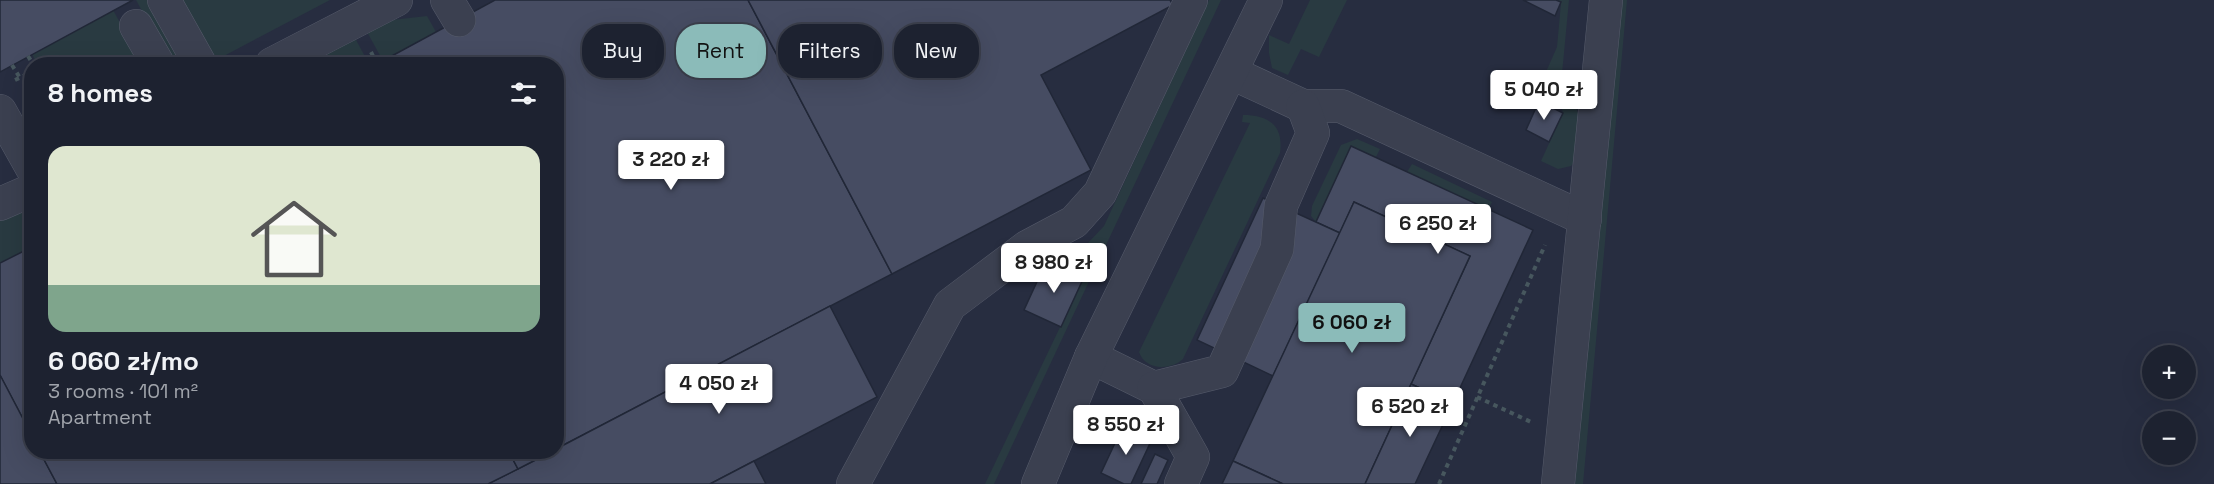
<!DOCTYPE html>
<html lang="en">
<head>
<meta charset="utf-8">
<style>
	body { margin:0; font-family:"Space Grotesk",sans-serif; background:#252a38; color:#f1f3f6; height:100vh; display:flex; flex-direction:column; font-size:22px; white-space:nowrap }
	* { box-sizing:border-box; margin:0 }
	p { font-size:20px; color:#a0a4ab }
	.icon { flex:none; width:33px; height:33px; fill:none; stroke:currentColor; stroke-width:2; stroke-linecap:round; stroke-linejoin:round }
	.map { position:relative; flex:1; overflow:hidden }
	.side { position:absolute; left:24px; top:57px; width:540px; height:402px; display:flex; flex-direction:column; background:#1d2230; border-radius:24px; box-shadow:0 6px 24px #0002,0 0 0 2px #3b3f4c }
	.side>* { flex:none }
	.top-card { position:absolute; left:582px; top:24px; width:570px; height:54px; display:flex; gap:12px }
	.buttons { position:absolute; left:2142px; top:345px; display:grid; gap:12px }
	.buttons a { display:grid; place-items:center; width:54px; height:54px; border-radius:50%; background:#1d2230; box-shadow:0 6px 24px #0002,0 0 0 2px #3b3f4c; font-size:30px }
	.price { position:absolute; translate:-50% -51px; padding:0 14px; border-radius:6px; background:#fff; color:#222; font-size:20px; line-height:39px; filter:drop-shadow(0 2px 3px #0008) }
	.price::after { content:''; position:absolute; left:50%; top:36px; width:18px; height:14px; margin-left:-9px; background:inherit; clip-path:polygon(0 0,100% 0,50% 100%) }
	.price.on { background:#8bbbb9; color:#111 }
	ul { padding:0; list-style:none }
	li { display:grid; align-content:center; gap:12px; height:318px; padding:0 24px }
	li span { display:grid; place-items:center; height:186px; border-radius:18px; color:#555 }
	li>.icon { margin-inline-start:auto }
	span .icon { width:108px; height:108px; fill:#fffc; stroke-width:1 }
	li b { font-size:26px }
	h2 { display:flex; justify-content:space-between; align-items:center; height:72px; padding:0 24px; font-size:26px }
	.tag { padding:0 21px; border-radius:24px; background:#1d2230; box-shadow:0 6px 24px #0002,0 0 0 2px #3b3f4c; font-size:21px; line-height:54px }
	.tag.on { background:#8bbbb9; color:#111 }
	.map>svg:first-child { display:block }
	.green { fill:#293a41 }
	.building { fill:#464c62; stroke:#212737; stroke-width:1.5 }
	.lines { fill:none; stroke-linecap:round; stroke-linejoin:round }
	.minor-casing { stroke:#565b6b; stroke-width:34 }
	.path { stroke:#47575e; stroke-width:4; stroke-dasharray:4.5 4.5; stroke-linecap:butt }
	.minor { stroke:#3b4050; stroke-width:33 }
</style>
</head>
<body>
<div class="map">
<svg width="2214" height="484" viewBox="0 0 2214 484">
	<rect width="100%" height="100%" fill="#272d40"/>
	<g class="green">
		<polygon points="136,0 152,0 187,64 171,64"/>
		<polygon points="177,0 330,0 220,58 213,59"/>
		<polygon points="1209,0 1221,0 994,484 985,484 1084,277 1047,260 1087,244 1104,226"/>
		<polygon points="1310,0 1347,0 1319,57 1301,49 1288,75 1272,68 1269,53 1269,35 1289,44"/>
		<polygon points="1556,0 1569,0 1562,74 1580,118 1576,160 1571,166 1558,169 1541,161 1563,113 1556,88 1542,81 1557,47 1561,3"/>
		<polygon points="1622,0 1627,0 1583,484 1575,484"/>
		<polygon points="113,10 143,64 37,64 32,54"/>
		<polygon points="427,16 436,32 383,61 366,30 383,21"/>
		<polygon points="355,38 369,64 304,64"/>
		<path d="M1243,115C1268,115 1284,125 1280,153L1183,359C1170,371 1145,370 1139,352L1250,123L1242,122Z"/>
		<polygon points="1357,139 1380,149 1376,157 1351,146 1316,222 1311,216 1312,206 1341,145"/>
		<polygon points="1412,164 1492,202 1488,210 1407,172"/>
		<polygon points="31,206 31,247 0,263 0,219"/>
	</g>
	<g class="building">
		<polygon points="0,0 133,0 0,72"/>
		<polygon points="495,0 748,0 892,274 556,449 556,64 377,64"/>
		<polygon points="748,0 1170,0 1173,5 1041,75 1091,170 892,274"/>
		<polygon points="1523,0 1556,0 1561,2 1555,16"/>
		<polygon points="1539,101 1563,113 1549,142 1526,130"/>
		<polygon points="1351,146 1533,230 1453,403 1411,384 1470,256 1354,202 1340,233 1316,222"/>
		<polygon points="1263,198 1340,233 1273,376 1197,340"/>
		<polygon points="1354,202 1470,256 1365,484 1283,484 1233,461"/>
		<polygon points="32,247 32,436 0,375 0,263"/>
		<polygon points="1047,260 1084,277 1061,327 1024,310"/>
		<polygon points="830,306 877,397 754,461 710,484 488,484 551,452 556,452 556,449"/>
		<polygon points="0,375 32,436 32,452 40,452 57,484 0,484"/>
		<polygon points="1411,384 1453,403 1415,484 1365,484"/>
		<polygon points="1123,426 1152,439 1131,484 1124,484 1101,473"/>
		<polygon points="40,452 509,452 518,469 488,484 57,484"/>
		<polygon points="509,452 551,452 518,469"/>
		<polygon points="1155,454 1168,460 1157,484 1141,484"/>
		<polygon points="754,461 766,484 710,484"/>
		<polygon points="1233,461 1283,484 1222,484"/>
	</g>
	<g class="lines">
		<defs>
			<g id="minor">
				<polyline points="164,0 200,64"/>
				<polyline points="447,0 459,20"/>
				<polyline points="136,26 158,64"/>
				<polyline points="272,64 396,0"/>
				<polyline points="1232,73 1303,106 1341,106 1585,219"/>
				<polyline points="0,111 32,168"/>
				<polyline points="0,204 32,190"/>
				<polyline points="1091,357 1154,388 1193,457 1181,484"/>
				<polyline points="1154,388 1222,371 1277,249 1281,206 1313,133 1303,106"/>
				<polyline points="853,484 950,305 1027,247 1074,222 1100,193 1191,0"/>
				<polyline points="1038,484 1091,357 1266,0"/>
				<polyline points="1558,484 1606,0"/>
			</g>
		</defs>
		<use href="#minor" class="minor-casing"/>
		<g class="path">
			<polyline points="371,52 377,64"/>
			<polyline points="28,56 33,64"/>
			<polyline points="12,65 20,78"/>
			<polyline points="15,80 32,72"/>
			<polyline points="1477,397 1531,422"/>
			<polyline points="1439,484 1545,245"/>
		</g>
		<use href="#minor" class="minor"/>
	</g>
</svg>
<div class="buttons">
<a>+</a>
<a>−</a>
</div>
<b class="price" style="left:1544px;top:121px">5 040 zł</b>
<b class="price" style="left:671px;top:191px">3 220 zł</b>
<b class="price" style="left:1438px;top:255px">6 250 zł</b>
<b class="price" style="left:1054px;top:294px">8 980 zł</b>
<b class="price on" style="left:1352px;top:354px">6 060 zł</b>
<b class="price" style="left:719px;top:415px">4 050 zł</b>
<b class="price" style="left:1410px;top:438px">6 520 zł</b>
<b class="price" style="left:1126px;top:456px">8 550 zł</b>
<div class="top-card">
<a class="tag">Buy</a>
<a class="tag on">Rent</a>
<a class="tag">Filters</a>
<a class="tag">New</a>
</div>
<section class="side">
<h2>8 homes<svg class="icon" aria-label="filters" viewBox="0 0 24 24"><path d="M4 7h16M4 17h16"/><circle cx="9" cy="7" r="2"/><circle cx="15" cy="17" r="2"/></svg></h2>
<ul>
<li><span style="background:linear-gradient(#dfe7d0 75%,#7fa58c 0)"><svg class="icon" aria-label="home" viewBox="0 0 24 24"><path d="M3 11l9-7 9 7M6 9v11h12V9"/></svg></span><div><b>6 060 zł/mo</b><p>3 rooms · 101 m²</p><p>Apartment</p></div></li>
</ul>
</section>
</div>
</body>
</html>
